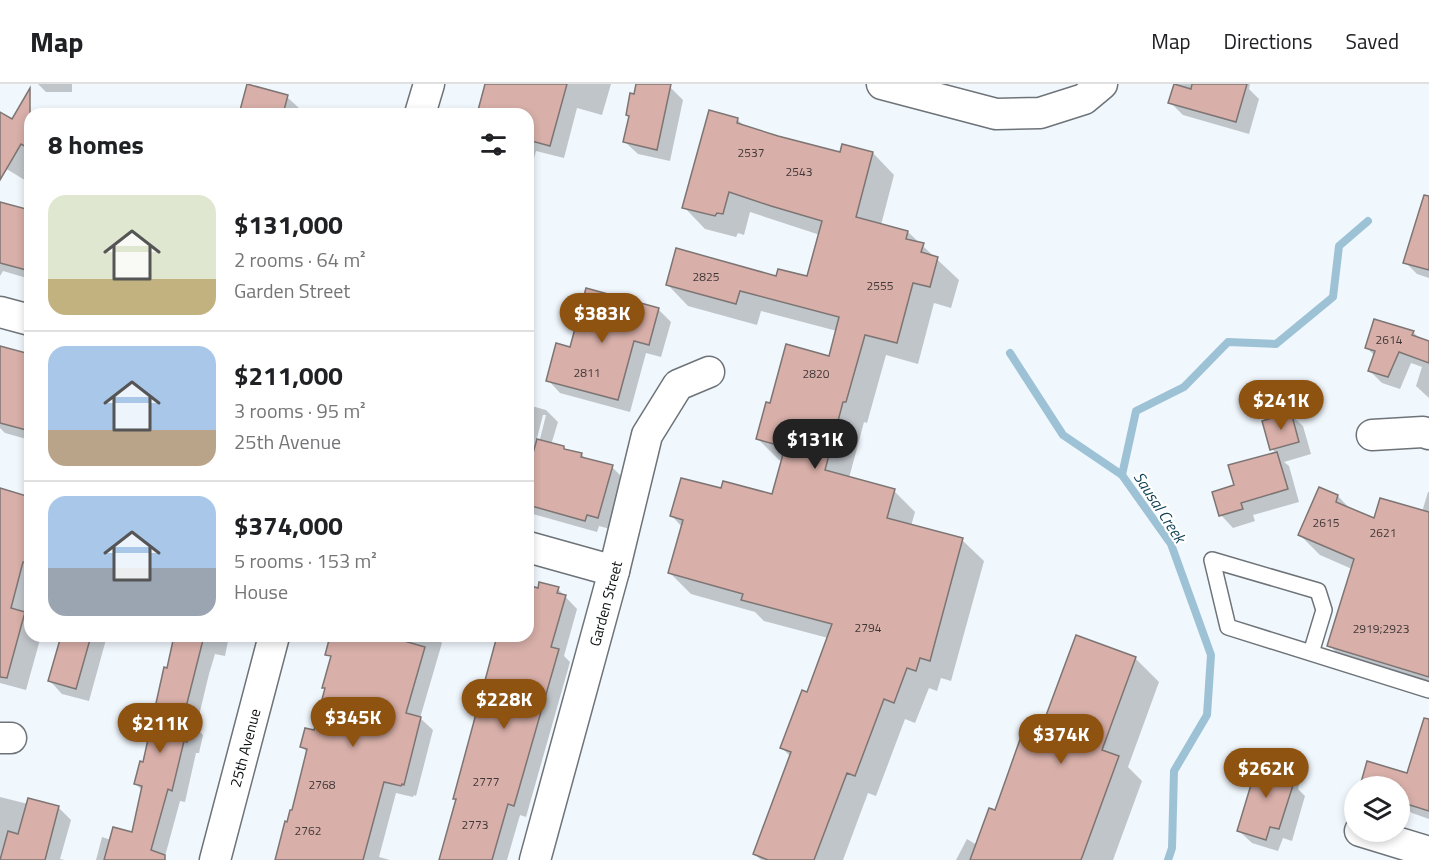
<!DOCTYPE html>
<html lang="en">
<head>
<meta charset="utf-8">
<style>
	body { margin:0; font-family:"Titillium Web",sans-serif; background:#f6f6f6; color:#202124; height:100vh; display:flex; flex-direction:column; font-size:22px; white-space:nowrap }
	* { box-sizing:border-box; margin:0 }
	p { font-size:20px; color:#757577 }
	.icon { flex:none; width:33px; height:33px; fill:none; stroke:currentColor; stroke-width:2; stroke-linecap:round; stroke-linejoin:round }
	.map { position:relative; flex:1; overflow:hidden }
	.drawer { position:absolute; left:24px; top:24px; width:510px; height:534px; display:flex; flex-direction:column; background:#fff; border-radius:18px; box-shadow:0 3px 9px #0003 }
	.drawer>* { flex:none }
	.fabs { position:absolute; left:1344px; top:692px; display:grid; gap:12px }
	.fabs a { display:grid; place-items:center; width:66px; height:66px; border-radius:50%; background:#fff; box-shadow:0 3px 9px #0003; font-size:30px }
	.price { position:absolute; translate:-50% -51px; padding:0 14px; border-radius:21px; background:#8e5310; color:#fff; font-size:20px; line-height:39px; filter:drop-shadow(0 2px 3px #0008) }
	.price::after { content:''; position:absolute; left:50%; top:36px; width:18px; height:14px; margin-left:-9px; background:inherit; clip-path:polygon(0 0,100% 0,50% 100%) }
	.price.active { background:#222; color:#fff }
	ul { padding:0; list-style:none }
	li { display:flex; align-items:center; gap:18px; height:150px; padding:0 24px }
	li+li { border-top:2px solid #e0e0e0 }
	li span { display:grid; place-items:center; flex:none; width:168px; height:120px; border-radius:18px; color:#555 }
	li>.icon { margin-inline-start:auto }
	span .icon { width:72px; height:72px; fill:#fffc; stroke-width:1 }
	li b { font-size:26px }
	h2 { display:flex; justify-content:space-between; align-items:center; height:72px; padding:0 24px; font-size:26px }
	header { display:flex; align-items:center; gap:36px; box-sizing:border-box; height:84px; padding:0 30px; background:#fff; border-bottom:2px solid #e0e0e0 }
	header strong { font-size:28px }
	nav { display:flex; gap:33px; margin-inline-start:auto; font-size:21px }
	.map>svg:first-child { display:block }
	.shadow { fill:#0003; fill-rule:evenodd }
	.lines { fill:none; stroke-linecap:round; stroke-linejoin:round }
	.stream { stroke:#9dc2d6; stroke-width:8 }
	.building { fill:#d8afa9; stroke:#7d7573; stroke-width:1.5 }
	.service-casing { stroke:#6d7378; stroke-width:18 }
	.minor-casing { stroke:#6d7378; stroke-width:33 }
	.service { stroke:#fff; stroke-width:15 }
	.minor { stroke:#fff; stroke-width:30 }
	.labels { text-anchor:middle; dominant-baseline:central; stroke-width:4.5; stroke-linejoin:round; paint-order:stroke }
	.number-label { font-size:12px; fill:#403837 }
	.street-label { font-size:15px; fill:#0d1011; stroke:#fff }
	.water-label { font-size:16px; font-style:italic; fill:#0d3e54; stroke:#fff }
</style>
</head>
<body>
<header>
<strong>Map</strong>
<nav><a>Map</a><a>Directions</a><a>Saved</a></nav>
</header>
<div class="map">
<svg width="1429" height="776" viewBox="0 0 1429 776">
	<rect width="100%" height="100%" fill="#f0f7fd"/>
	<g class="shadow">
		<polygon points="38,0 72,0 72,8 46,8"/>
		<polygon points="502,0 611,0 602,31 577,24 564,74 536,67 528,97 528,30 479,30"/>
		<polygon points="637,0 653,0 670,3 683,16 670,77 638,70 625,58 630,34 627,31 635,12"/>
		<polygon points="1175,0 1250,0 1249,5 1259,15 1249,50 1183,31 1170,18"/>
		<polygon points="287,13 299,24 321,30 240,30"/>
		<polygon points="21,22 34,30 30,30 30,94 28,98 0,81 0,30 12,37"/>
		<polygon points="738,36 745,43 841,70 843,62 873,69 894,91 881,141 908,148 959,196 951,224 934,219 918,280 886,271 867,339 864,338 849,394 894,407 915,428 911,442 962,456 984,477 951,597 941,594 937,607 929,604 915,639 905,635 876,712 868,709 843,776 761,776 755,770 791,673 782,664 807,610 828,554 764,537 755,528 691,510 670,489 682,443 672,432 722,406 773,412 783,377 779,376 758,355 771,321 830,273 837,247 761,227 757,241 688,222 667,200 808,194 820,151 750,128 744,151 738,149 736,153 705,145 684,123"/>
		<polygon points="0,120 30,128 30,195 3,187 0,192"/>
		<polygon points="1429,126 1429,194 1417,190 1405,178"/>
		<polygon points="528,196 531,199 528,211"/>
		<polygon points="658,225 671,238 661,273 646,269 630,328 560,309 548,296 571,265"/>
		<polygon points="1413,248 1421,256 1429,258 1429,314 1416,302 1422,283 1411,279 1400,305 1382,299 1370,287 1375,272 1366,263"/>
		<polygon points="0,264 30,272 30,356 5,349 0,344"/>
		<path d="M528,321L546,326L558,338L551,361L582,371L587,376L612,383L624,395L610,445L599,442L597,448L533,430L528,425ZM543,331H546L538,363L535,362Z"/>
		<polygon points="1290,330 1303,342 1311,370 1284,378 1289,382 1299,418 1253,431 1255,437 1233,444 1221,431 1236,402 1276,369 1272,365"/>
		<polygon points="1428,408 1429,408 1429,606 1350,582 1329,561 1352,485 1320,471 1299,450 1338,412 1351,426 1375,436 1422,428"/>
		<polygon points="30,414 30,552 41,552 26,606 0,599 0,469"/>
		<polygon points="528,502 539,505 558,505 577,525 564,572 570,578 526,733 520,731 507,776 440,776 457,717 454,714 503,552 528,552"/>
		<polygon points="62,552 107,552 89,617 62,610 50,597"/>
		<polygon points="176,552 229,552 225,572 215,570 209,590 196,644 203,651 199,669 196,669 185,718 180,717 164,776 96,776 102,753 111,756 133,750 142,706 136,700 144,680"/>
		<polygon points="339,552 435,552 442,559 420,634 433,646 416,712 414,711 413,713 396,709 379,773 390,776 276,776 293,728 308,669 302,663 315,648 326,605 324,603"/>
		<polygon points="1135,574 1159,598 1128,683 1142,697 1113,776 956,776 967,755 977,761 1039,655"/>
		<polygon points="1429,653 1429,735 1412,729 1406,724 1400,722 1400,702 1362,702 1408,691"/>
		<polygon points="1288,681 1301,694 1298,705 1305,712 1292,757 1283,754 1278,767 1252,759 1239,747"/>
		<polygon points="0,713 28,720 58,723 71,736 60,775 65,776 0,776"/>
	</g>
	<g class="lines">
		<g class="stream">
			<polyline points="1010,269 1063,351 1122,391"/>
			<polyline points="1168,776 1172,764 1174,687 1207,631 1211,571 1171,460 1122,391 1136,327 1184,303 1228,258 1276,260 1333,213 1339,162 1368,137"/>
		</g>
	</g>
	<g class="building">
		<polygon points="247,0 288,11 283,30 239,30"/>
		<polygon points="485,0 567,0 550,62 528,56 528,30 477,30"/>
		<polygon points="636,0 671,0 657,66 623,58 629,32 626,31 630,9 634,10"/>
		<polygon points="1174,0 1191,5 1192,0 1247,0 1236,38 1168,19"/>
		<polygon points="30,4 30,65 21,60 0,96 0,28 12,35"/>
		<polygon points="709,26 738,34 737,39 778,52 840,68 842,60 873,68 856,133 908,147 906,155 924,159 921,168 938,173 930,203 913,199 897,259 865,251 846,318 843,318 825,386 895,405 887,434 963,454 930,577 920,574 916,587 907,584 894,619 884,615 855,692 847,689 814,776 768,776 753,770 791,668 780,664 802,606 807,608 832,540 741,516 743,510 668,489 683,436 670,432 681,394 721,404 723,397 772,410 785,363 756,355 766,318 770,319 786,260 829,272 839,233 740,207 736,220 666,201 676,164 776,192 778,185 807,192 822,137 771,122 729,108 723,130 717,129 715,132 682,124"/>
		<polygon points="1424,111 1429,112 1429,186 1403,179"/>
		<polygon points="0,118 30,126 30,187 0,179"/>
		<polygon points="586,204 659,224 649,261 634,257 618,316 546,297 556,259 570,263"/>
		<polygon points="1374,235 1414,247 1412,251 1429,257 1429,279 1399,268 1388,293 1368,287 1375,267 1365,264"/>
		<polygon points="0,262 30,270 30,347 0,339"/>
		<polygon points="1291,328 1299,358 1270,366 1262,337"/>
		<polygon points="537,355 564,362 564,365 582,369 581,373 613,381 598,434 587,431 585,437 528,421 528,387"/>
		<polygon points="1277,368 1288,405 1241,419 1243,425 1219,432 1212,408 1234,401 1228,381"/>
		<polygon points="1319,403 1338,411 1336,418 1374,434 1380,414 1429,428 1429,593 1327,562 1354,475 1298,451"/>
		<polygon points="0,404 30,413 30,479 23,478 11,524 25,528 7,594 0,593"/>
		<polygon points="539,498 559,503 557,509 566,511 551,563 559,565 514,722 508,720 492,776 439,776 456,715 453,715 497,552 528,552 528,501 538,504"/>
		<polygon points="1076,551 1136,573 1102,666 1119,672 1081,776 970,776 989,724 995,726 1023,647 1038,653"/>
		<polygon points="61,552 91,552 76,605 48,597"/>
		<polygon points="174,552 204,552 183,635 191,637 187,658 184,657 172,707 168,705 151,766 165,771 165,776 104,776 113,743 132,748 142,702 134,700 140,677 143,678 164,583 167,584"/>
		<polygon points="330,552 387,552 425,563 406,629 421,633 404,701 402,700 401,702 384,698 363,776 275,776 285,737 287,738 290,726 292,726 307,665 300,663 305,644 314,646 325,604 322,604 331,572 325,571"/>
		<polygon points="1424,634 1429,635 1429,727 1400,718 1400,702 1360,702 1367,677 1407,689"/>
		<polygon points="1260,671 1289,680 1284,696 1294,698 1279,745 1270,743 1266,756 1237,747"/>
		<polygon points="28,714 59,722 45,776 0,776 8,747 18,750"/>
	</g>
	<g class="lines">
		<defs>
			<polyline id="service" points="1311,569 1324,526 1318,507 1212,476 1228,543 1429,606"/>
			<g id="minor">
				<polyline points="882,0 996,30 1040,29 1084,15 1102,0"/>
				<polyline points="420,30 429,0"/>
				<polyline points="0,228 30,236"/>
				<polyline points="1372,351 1423,348 1429,350"/>
				<polyline points="528,463 614,487"/>
				<polyline points="0,654 11,654"/>
				<polyline points="1360,747 1429,768"/>
				<path id="s1" d="M215,776L274,552"/>
				<path id="s2" d="M535,776L614,487L647,351L678,301L709,288"/>
			</g>
		</defs>
		<use href="#service" class="service-casing"/>
		<use href="#minor" class="minor-casing"/>
		<use href="#service" class="service"/>
		<use href="#minor" class="minor"/>
	</g>
	<g class="labels">
		<g class="number-label">
			<text x="751" y="68">2537</text>
			<text x="799" y="87">2543</text>
			<text x="706" y="192">2825</text>
			<text x="880" y="201">2555</text>
			<text x="1389" y="255">2614</text>
			<text x="587" y="288">2811</text>
			<text x="816" y="289">2820</text>
			<text x="1326" y="438">2615</text>
			<text x="1383" y="448">2621</text>
			<text x="868" y="543">2794</text>
			<text x="1381" y="544">2919;2923</text>
			<text x="486" y="697">2777</text>
			<text x="322" y="700">2768</text>
			<text x="475" y="740">2773</text>
			<text x="308" y="746">2762</text>
		</g>
		<g class="street-label">
			<text stroke="none"><textPath href="#s2" startOffset="266">Garden Street</textPath></text>
			<text stroke="none"><textPath href="#s1" startOffset="116">25th Avenue</textPath></text>
		</g>
		<g class="water-label">
			<text transform="translate(1160 423) rotate(57)">Sausal Creek</text>
		</g>
	</g>
</svg>
<div class="fabs">
<a><svg class="icon" aria-label="layers" viewBox="0 0 24 24"><path d="M12 4l9 5-9 5-9-5zM3 14l9 5 9-5"/></svg></a>
</div>
<b class="price" style="left:602px;top:260px">$383K</b>
<b class="price" style="left:1281px;top:347px">$241K</b>
<b class="price active" style="left:815px;top:386px">$131K</b>
<b class="price" style="left:504px;top:646px">$228K</b>
<b class="price" style="left:353px;top:664px">$345K</b>
<b class="price" style="left:160px;top:670px">$211K</b>
<b class="price" style="left:1061px;top:681px">$374K</b>
<b class="price" style="left:1266px;top:715px">$262K</b>
<section class="drawer">
<h2>8 homes<svg class="icon" aria-label="filters" viewBox="0 0 24 24"><path d="M4 7h16M4 17h16"/><circle cx="9" cy="7" r="2"/><circle cx="15" cy="17" r="2"/></svg></h2>
<ul>
<li><span style="background:linear-gradient(#dfe7d0 70%,#c2b280 0)"><svg class="icon" aria-label="home" viewBox="0 0 24 24"><path d="M3 11l9-7 9 7M6 9v11h12V9"/></svg></span><div><b>$131,000</b><p>2 rooms · 64 m²</p><p>Garden Street</p></div></li>
<li><span style="background:linear-gradient(#a9c7e8 70%,#b9a48a 0)"><svg class="icon" aria-label="home" viewBox="0 0 24 24"><path d="M3 11l9-7 9 7M6 9v11h12V9"/></svg></span><div><b>$211,000</b><p>3 rooms · 95 m²</p><p>25th Avenue</p></div></li>
<li><span style="background:linear-gradient(#a9c7e8 60%,#9aa5b1 0)"><svg class="icon" aria-label="home" viewBox="0 0 24 24"><path d="M3 11l9-7 9 7M6 9v11h12V9"/></svg></span><div><b>$374,000</b><p>5 rooms · 153 m²</p><p>House</p></div></li>
</ul>
</section>
</div>
</body>
</html>
